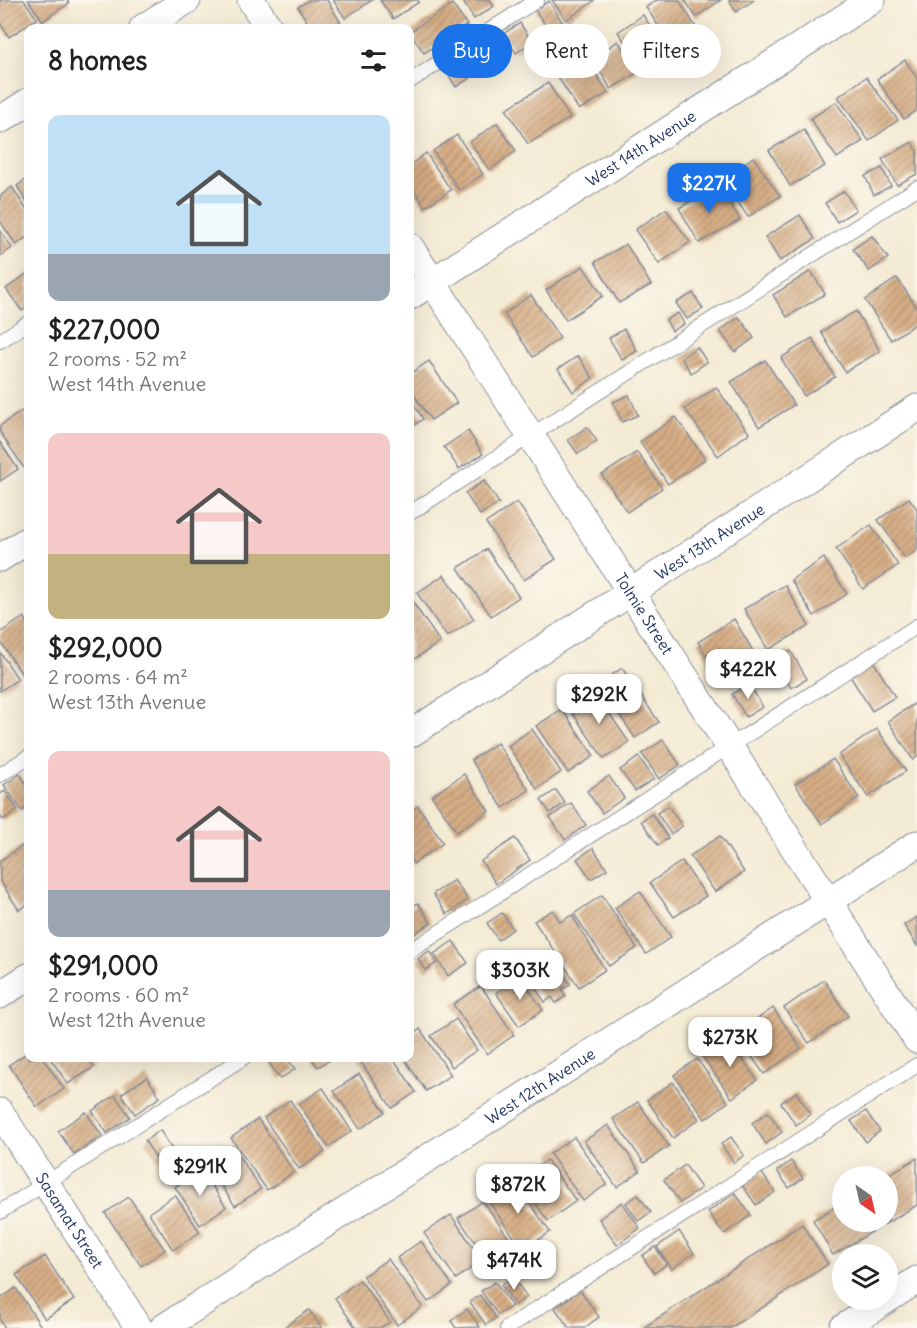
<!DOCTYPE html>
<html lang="en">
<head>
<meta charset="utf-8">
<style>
	body { margin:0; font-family:Delius,sans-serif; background:#f6f6f6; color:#222; height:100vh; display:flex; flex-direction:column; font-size:22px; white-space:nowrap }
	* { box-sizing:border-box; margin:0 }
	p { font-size:20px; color:#767676 }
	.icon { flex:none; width:33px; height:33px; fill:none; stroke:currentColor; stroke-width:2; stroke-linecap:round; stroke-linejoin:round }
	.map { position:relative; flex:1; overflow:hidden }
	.panel { position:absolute; left:24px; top:24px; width:390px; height:1038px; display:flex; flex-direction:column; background:#fff; border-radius:12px; box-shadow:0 6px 24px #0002 }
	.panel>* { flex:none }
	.banner { position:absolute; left:432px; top:24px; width:394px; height:54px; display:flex; gap:12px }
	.needle { width:39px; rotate:146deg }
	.buttons { position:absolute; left:832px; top:1166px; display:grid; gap:12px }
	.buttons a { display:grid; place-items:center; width:66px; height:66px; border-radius:50%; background:#fff; box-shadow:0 6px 24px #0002; font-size:30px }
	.price { position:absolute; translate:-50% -51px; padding:0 14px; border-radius:12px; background:#fff; color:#222; font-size:20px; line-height:39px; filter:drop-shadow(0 2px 3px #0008) }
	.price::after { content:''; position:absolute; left:50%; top:36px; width:18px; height:14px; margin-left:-9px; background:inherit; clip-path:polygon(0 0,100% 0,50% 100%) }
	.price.current { background:#1a73e8; color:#fff }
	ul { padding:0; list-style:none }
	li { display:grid; align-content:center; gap:12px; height:318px; padding:0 24px }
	li span { display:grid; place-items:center; height:186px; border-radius:12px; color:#555 }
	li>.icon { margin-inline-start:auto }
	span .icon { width:108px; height:108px; fill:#fffc; stroke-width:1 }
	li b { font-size:26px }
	h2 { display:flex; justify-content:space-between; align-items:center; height:72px; padding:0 24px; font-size:26px }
	.pill { padding:0 21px; border-radius:27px; background:#fff; box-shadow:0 6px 24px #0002; font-size:21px; line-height:54px }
	.pill.current { background:#1a73e8; color:#fff }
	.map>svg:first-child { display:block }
	.building { fill:url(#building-hatch) }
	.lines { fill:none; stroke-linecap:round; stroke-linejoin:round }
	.service-casing { stroke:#888d99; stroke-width:16 }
	.minor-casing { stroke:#888d99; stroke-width:29 }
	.service { stroke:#fff; stroke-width:14 }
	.minor { stroke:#fff; stroke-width:27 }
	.labels { text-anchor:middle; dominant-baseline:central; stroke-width:6; stroke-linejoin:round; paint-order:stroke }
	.street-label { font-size:16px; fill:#1b2f5e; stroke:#fbf7ec }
</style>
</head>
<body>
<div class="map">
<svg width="917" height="1328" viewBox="0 0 917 1328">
	<defs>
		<pattern id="building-hatch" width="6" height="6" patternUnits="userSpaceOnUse" patternTransform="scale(1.5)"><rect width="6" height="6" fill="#d7ae85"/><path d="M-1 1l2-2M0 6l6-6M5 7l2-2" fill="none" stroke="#ae8e70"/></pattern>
	</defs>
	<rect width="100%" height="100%" fill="#fbf7ec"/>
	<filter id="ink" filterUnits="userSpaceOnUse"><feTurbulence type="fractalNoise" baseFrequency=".0167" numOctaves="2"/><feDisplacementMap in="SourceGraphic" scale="12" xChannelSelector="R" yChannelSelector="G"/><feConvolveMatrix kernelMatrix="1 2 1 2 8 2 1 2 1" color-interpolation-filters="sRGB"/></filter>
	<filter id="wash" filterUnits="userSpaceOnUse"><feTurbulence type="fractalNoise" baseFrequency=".008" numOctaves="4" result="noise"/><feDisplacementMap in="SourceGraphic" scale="24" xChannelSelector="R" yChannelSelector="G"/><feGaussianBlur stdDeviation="1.35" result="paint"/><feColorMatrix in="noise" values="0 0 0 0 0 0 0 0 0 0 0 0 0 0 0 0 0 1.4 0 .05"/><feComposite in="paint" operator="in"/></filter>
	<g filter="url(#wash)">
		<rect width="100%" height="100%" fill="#f4ebd4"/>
		<g id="blocks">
			<g class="building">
				<polygon points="0,0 24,0 37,19 9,37 0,23"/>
				<polygon points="28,0 67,0 69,3 43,21"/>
				<polygon points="309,0 327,0 344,28 311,28 298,7"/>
				<polygon points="333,0 372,0 345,18"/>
				<polygon points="380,0 418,0 419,2 393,19"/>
				<polygon points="462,0 490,0 494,6 474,19"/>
				<polygon points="552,0 593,0 594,1 566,20"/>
				<polygon points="657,0 679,0 697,29 671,46 646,7"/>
				<polygon points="685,0 721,0 696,17"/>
				<polygon points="729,0 754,0 736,12"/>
				<polygon points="549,1 563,23 550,32 535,10"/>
				<polygon points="452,4 467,25 424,53 410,32"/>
				<polygon points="643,15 669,54 644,70 618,32"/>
				<polygon points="520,23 532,42 516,53 503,34"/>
				<polygon points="618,41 638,72 611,89 592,58"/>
				<polygon points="584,55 608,93 579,110 556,74"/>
				<polygon points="457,59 470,78 456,87 444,68"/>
				<polygon points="905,60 917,78 917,110 904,119 877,79"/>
				<polygon points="866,77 898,120 869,141 838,97"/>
				<polygon points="548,83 570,118 528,144 506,109"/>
				<polygon points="836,102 863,141 837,158 810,119"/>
				<polygon points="497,123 516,151 489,170 470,142"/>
				<polygon points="804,130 825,166 790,186 769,150"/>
				<polygon points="457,135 483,174 459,190 433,151"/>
				<polygon points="912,142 917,151 917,174 897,185 882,159"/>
				<polygon points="426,153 451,190 425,207 410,184 410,165"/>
				<polygon points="753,157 780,196 748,217 722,179"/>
				<polygon points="882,168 891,186 874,195 865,176"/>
				<polygon points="28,178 28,204 17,186"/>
				<polygon points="719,185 740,220 699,243 679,208"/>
				<polygon points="12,187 28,212 28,236 16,245 0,221 0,196"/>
				<polygon points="844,191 856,210 837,222 825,203"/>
				<polygon points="666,209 690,242 659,264 635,230"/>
				<polygon points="800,215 815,239 780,261 765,237"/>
				<polygon points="0,230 12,248 0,256"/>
				<polygon points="872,236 888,258 869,271 853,249"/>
				<polygon points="626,244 651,285 619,303 595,262"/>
				<polygon points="583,266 603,296 566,320 546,290"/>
				<polygon points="811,271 825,294 787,317 773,295"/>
				<polygon points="28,273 28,307 22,311 6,289"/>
				<polygon points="897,278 917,308 917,323 891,340 865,300"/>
				<polygon points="693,293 703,309 687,319 676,303"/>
				<polygon points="531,295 560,338 533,357 504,314"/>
				<polygon points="856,311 880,351 845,372 821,332"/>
				<polygon points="678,313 684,324 672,331 666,320"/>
				<polygon points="739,317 754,338 735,352 720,331"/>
				<polygon points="624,329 637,351 622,360 609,338"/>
				<polygon points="812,338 835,377 804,396 781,358"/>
				<polygon points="697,347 707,362 691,373 681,358"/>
				<polygon points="578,356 593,378 573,392 558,369"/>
				<polygon points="765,360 794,405 759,427 731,382"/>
				<polygon points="429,361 457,403 431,420 410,389 410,374"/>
				<polygon points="716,387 749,433 718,456 685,409"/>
				<polygon points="629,395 638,415 622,422 613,402"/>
				<polygon points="410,398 423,419 410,428"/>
				<polygon points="22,411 28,420 28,465 24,468 0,432 0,426"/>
				<polygon points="676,417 705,459 668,484 640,442"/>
				<polygon points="587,427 597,441 578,454 568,440"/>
				<polygon points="468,431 483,454 459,469 444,447"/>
				<polygon points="0,442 18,469 0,481"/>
				<polygon points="637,452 662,488 627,512 602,475"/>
				<polygon points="484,481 499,503 480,515 465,493"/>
				<polygon points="909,498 917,509 917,550 905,558 878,520"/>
				<polygon points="517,502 556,559 524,580 486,523"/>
				<polygon points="871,525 898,565 863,589 836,549"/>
				<polygon points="487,549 519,597 491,616 458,568"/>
				<polygon points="824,558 847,594 814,616 791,580"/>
				<polygon points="444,575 474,619 447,637 417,593"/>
				<polygon points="785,585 809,626 768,650 744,609"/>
				<polygon points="412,601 440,642 410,662 410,603"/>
				<polygon points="24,617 28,623 28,677 25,679 0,641 0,633"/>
				<polygon points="734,619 753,651 717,673 698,642"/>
				<polygon points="791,651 807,679 791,688 776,660"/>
				<polygon points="0,652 18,679 0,691"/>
				<polygon points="872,659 895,697 872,711 848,673"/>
				<polygon points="622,668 659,722 635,738 599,684"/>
				<polygon points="749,684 763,707 746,717 732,694"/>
				<polygon points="594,691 629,742 604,759 569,708"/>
				<polygon points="917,702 917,757 913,760 888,721"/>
				<polygon points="562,709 594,756 568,773 536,726"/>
				<polygon points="532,729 561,772 537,789 508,746"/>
				<polygon points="877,729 906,771 868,797 839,755"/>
				<polygon points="663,740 680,765 659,779 642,754"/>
				<polygon points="497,743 529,790 503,808 471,760"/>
				<polygon points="639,757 654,779 635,791 620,770"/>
				<polygon points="833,759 859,798 822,824 795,784"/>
				<polygon points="20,774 28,787 28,807 22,811 4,785"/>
				<polygon points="464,774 489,811 457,832 432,796"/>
				<polygon points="609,776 624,798 602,813 587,791"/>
				<polygon points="556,790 565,803 550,813 541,800"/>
				<polygon points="5,791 18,810 3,820 0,816 0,794"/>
				<polygon points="571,803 586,825 565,840 550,817"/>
				<polygon points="418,806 443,843 413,864 410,858 410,812"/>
				<polygon points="668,806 682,826 671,834 657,813"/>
				<polygon points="652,814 668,838 658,845 641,821"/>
				<polygon points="720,836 744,872 715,892 690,856"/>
				<polygon points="515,838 530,860 496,884 481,861"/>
				<polygon points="28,842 28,904 19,910 0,881 0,861"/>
				<polygon points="593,848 607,869 591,879 577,859"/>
				<polygon points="682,861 706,896 674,917 650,883"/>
				<polygon points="454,880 468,900 447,914 433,894"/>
				<polygon points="640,891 671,937 646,954 615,908"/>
				<polygon points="602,895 637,948 609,966 574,914"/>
				<polygon points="418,903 431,923 411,936 410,908"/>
				<polygon points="553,910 560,922 572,915 605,970 579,987 534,921"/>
				<polygon points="502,913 513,929 498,940 487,923"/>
				<polygon points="917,917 917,946 904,925"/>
				<polygon points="453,941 468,963 448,976 434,954"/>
				<polygon points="429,951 437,963 426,970 418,959"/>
				<polygon points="549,952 570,984 562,990 566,996 556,1003 552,997 545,1002 523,970"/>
				<polygon points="520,976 543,1010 519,1026 496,993"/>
				<polygon points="824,980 848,1016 809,1043 784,1008"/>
				<polygon points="481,986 514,1035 487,1054 453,1004"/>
				<polygon points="773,1008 801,1048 764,1074 736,1034"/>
				<polygon points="456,1019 477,1050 452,1067 431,1036"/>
				<polygon points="420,1029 451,1075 426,1091 404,1058 410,1058 410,1037"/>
				<polygon points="728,1038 757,1080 732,1098 702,1056"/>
				<polygon points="28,1052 28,1058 43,1058 64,1089 37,1107 9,1065"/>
				<polygon points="50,1058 88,1058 94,1067 68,1084"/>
				<polygon points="273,1058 287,1058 295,1069 280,1079 268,1061"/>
				<polygon points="311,1058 328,1058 330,1060 318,1067"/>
				<polygon points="358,1058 393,1058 416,1092 392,1108"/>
				<polygon points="697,1059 728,1102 705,1119 674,1075"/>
				<polygon points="359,1074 385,1112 360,1129 334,1091"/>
				<polygon points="147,1077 160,1097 135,1114 121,1094"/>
				<polygon points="673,1082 699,1119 673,1138 647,1100"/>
				<polygon points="323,1088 352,1131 328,1147 299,1104"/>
				<polygon points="796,1092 811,1114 796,1125 781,1103"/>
				<polygon points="115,1095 130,1117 107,1133 92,1111"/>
				<polygon points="290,1100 325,1152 299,1169 264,1118"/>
				<polygon points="638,1102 669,1146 644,1163 613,1119"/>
				<polygon points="866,1111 880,1131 866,1142 851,1121"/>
				<polygon points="86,1112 102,1136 74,1154 58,1131"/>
				<polygon points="768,1112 782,1132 766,1144 752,1123"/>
				<polygon points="258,1119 294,1172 267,1190 231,1138"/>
				<polygon points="608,1125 640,1171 617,1187 584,1141"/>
				<polygon points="160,1130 173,1151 158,1161 145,1141"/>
				<polygon points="574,1137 607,1184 583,1201 550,1154"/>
				<polygon points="731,1137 744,1155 734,1163 721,1144"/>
				<polygon points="232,1146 261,1189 235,1206 206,1163"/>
				<polygon points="917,1158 917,1205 833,1255 813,1220 843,1202 843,1221 888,1221 888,1175"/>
				<polygon points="547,1160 576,1201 548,1221 519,1180"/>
				<polygon points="791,1161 803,1178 789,1188 777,1171"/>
				<polygon points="685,1165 701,1188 680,1203 664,1180"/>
				<polygon points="201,1169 226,1207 200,1225 175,1187"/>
				<polygon points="761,1172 775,1192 756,1205 742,1185"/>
				<polygon points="514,1180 550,1232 523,1250 487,1199"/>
				<polygon points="735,1193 751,1215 724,1234 708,1212"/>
				<polygon points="175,1195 200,1232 173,1250 149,1213"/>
				<polygon points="638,1195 651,1212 638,1221 626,1203"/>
				<polygon points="129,1197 165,1250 141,1266 105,1213"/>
				<polygon points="483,1201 515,1247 491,1264 458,1218"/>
				<polygon points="622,1202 640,1228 617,1245 599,1219"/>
				<polygon points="451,1215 482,1260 456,1279 424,1233"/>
				<polygon points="802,1224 828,1264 771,1302 730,1328 643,1328"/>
				<polygon points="679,1231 694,1253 672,1269 657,1247"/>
				<polygon points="421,1241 452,1285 428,1302 397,1258"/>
				<polygon points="655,1247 667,1264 654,1273 642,1256"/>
				<polygon points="45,1256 74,1300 45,1319 16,1275"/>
				<polygon points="388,1259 422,1307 397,1325 363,1276"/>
				<polygon points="513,1277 527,1297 515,1305 501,1285"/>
				<polygon points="360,1280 390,1322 380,1328 356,1328 335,1298"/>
				<polygon points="495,1282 512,1306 498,1315 481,1291"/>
				<polygon points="16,1288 42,1328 5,1328 0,1320 0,1299"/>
				<polygon points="580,1290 599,1317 584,1328 569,1328 555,1308"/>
				<polygon points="480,1295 496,1318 486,1325 470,1302"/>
				<polygon points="467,1309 480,1327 456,1328 451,1321"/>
				<polygon points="309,1310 322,1328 283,1328"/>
			</g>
		</g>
	</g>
	<g filter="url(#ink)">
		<use href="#blocks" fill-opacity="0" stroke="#888d99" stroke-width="1.5"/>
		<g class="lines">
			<defs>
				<g id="service">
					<polyline points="410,81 537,0"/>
					<polyline points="0,341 28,323"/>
					<polyline points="410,513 917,188"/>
					<polyline points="0,775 28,757"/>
					<polyline points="410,951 917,626"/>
					<polyline points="0,1212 243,1058"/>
					<polyline points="507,1328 917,1065"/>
				</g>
				<g id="minor">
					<polyline points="251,0 269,28"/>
					<polyline points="143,28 187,0"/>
					<polyline points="0,120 28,102"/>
					<path id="s1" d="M410,247L917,1040"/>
					<path id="s2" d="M410,296L872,0"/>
					<polyline points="0,558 28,540"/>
					<path id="s3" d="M410,734L917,408"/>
					<polyline points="0,995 28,977"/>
					<path id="s4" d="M0,1112L139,1328"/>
					<path id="s5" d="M163,1328L917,844"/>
					<polyline points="843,1328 917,1280"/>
				</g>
			</defs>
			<use href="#service" class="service-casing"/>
			<use href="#minor" class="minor-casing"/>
			<use href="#service" class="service"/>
			<use href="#minor" class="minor"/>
		</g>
	</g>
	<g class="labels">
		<g class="street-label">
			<text stroke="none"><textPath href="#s2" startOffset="274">West 14th Avenue</textPath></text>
			<text stroke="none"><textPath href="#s3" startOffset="356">West 13th Avenue</textPath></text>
			<text stroke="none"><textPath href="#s1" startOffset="435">Tolmie Street</textPath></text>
			<text stroke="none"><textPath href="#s5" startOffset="448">West 12th Avenue</textPath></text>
			<text stroke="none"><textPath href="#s4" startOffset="129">Sasamat Street</textPath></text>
		</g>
	</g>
</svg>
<div class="buttons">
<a><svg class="needle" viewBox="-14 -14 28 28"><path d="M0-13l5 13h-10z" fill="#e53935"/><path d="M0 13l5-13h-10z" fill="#767676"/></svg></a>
<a><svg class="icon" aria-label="layers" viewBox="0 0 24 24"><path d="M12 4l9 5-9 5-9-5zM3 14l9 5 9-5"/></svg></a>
</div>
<b class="price current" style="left:709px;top:214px">$227K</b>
<b class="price" style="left:748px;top:700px">$422K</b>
<b class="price" style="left:599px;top:725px">$292K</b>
<b class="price" style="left:520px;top:1001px">$303K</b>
<b class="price" style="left:730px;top:1068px">$273K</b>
<b class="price" style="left:200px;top:1197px">$291K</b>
<b class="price" style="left:518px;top:1215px">$872K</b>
<b class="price" style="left:514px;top:1291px">$474K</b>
<div class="banner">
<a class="pill current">Buy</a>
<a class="pill">Rent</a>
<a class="pill">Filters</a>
</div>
<section class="panel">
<h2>8 homes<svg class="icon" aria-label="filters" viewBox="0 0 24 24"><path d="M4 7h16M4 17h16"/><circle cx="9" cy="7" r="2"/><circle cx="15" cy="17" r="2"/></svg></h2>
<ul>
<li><span style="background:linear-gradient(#bfe0f5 75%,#9aa5b1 0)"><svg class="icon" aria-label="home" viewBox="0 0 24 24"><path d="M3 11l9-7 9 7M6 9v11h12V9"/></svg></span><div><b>$227,000</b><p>2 rooms · 52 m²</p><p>West 14th Avenue</p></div></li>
<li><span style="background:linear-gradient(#f6c9c9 65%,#c2b280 0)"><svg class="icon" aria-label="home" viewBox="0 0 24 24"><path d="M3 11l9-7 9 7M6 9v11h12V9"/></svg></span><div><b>$292,000</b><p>2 rooms · 64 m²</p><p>West 13th Avenue</p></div></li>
<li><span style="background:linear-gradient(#f6c9c9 75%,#9aa5b1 0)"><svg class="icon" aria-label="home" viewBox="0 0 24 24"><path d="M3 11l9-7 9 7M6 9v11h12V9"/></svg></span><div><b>$291,000</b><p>2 rooms · 60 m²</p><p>West 12th Avenue</p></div></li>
</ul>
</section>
</div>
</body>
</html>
